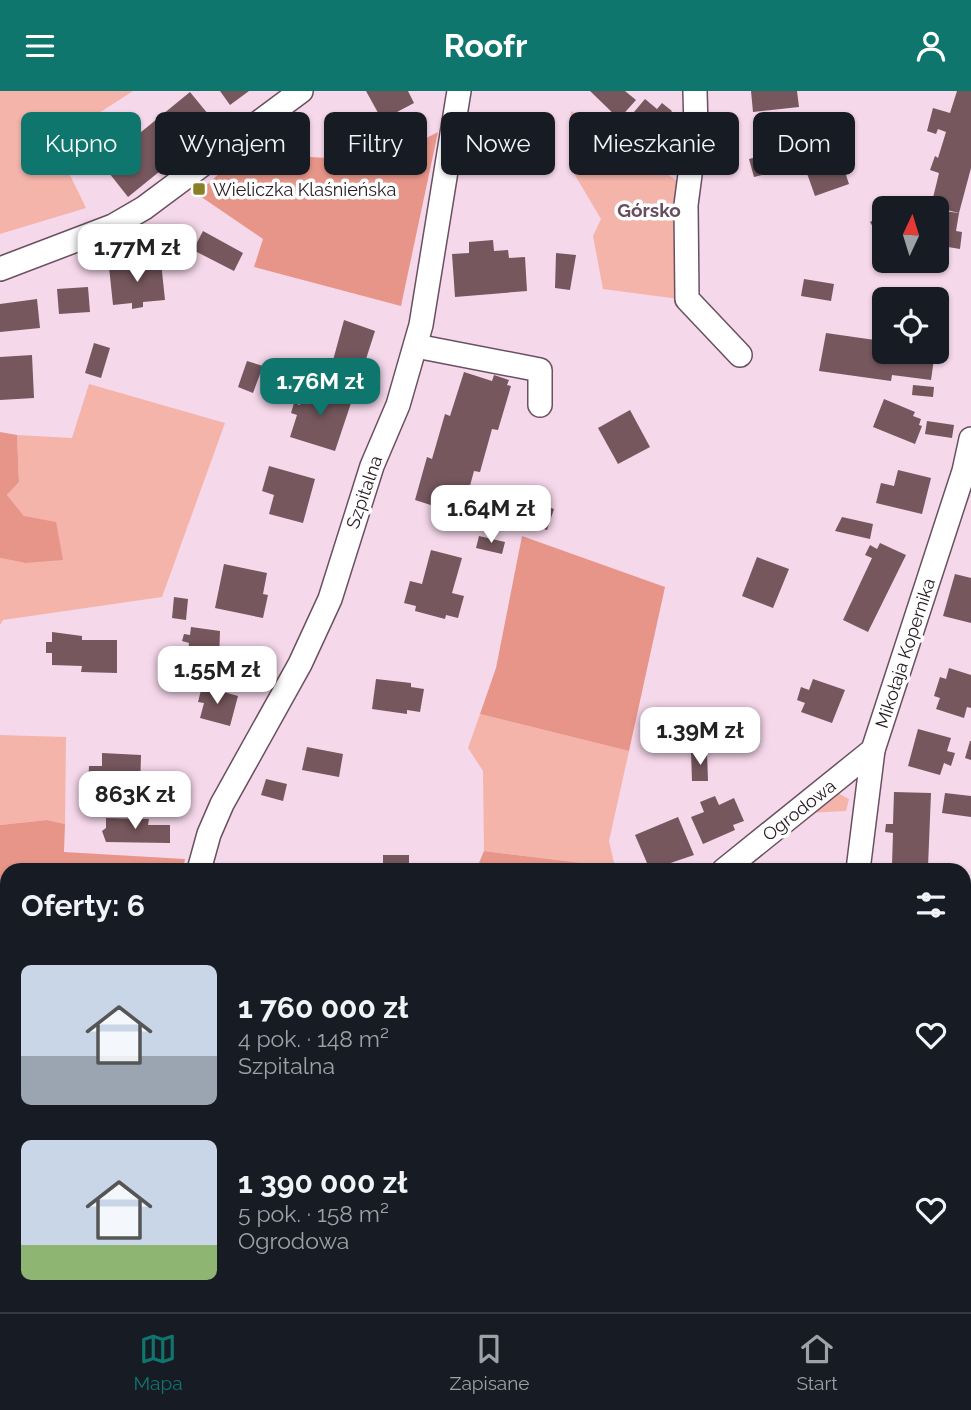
<!DOCTYPE html>
<html lang="pl">
<head>
<meta charset="utf-8">
<style>
	body { margin:0; font-family:Raleway,sans-serif; background:#20242c; color:#f1f3f6; height:100vh; display:flex; flex-direction:column; font-size:26px; white-space:nowrap }
	* { box-sizing:border-box; margin:0 }
	p { font-size:23px; color:#9ea1a6 }
	.icon { flex:none; width:38px; height:38px; fill:none; stroke:currentColor; stroke-width:2; stroke-linecap:round; stroke-linejoin:round }
	.map { position:relative; flex:1; overflow:hidden }
	.side { position:absolute; left:0px; top:772px; width:971px; height:450px; display:flex; flex-direction:column; background:#171b24; border-radius:21px 21px 0 0; box-shadow:0 2px 5px #0004 }
	.side>* { flex:none }
	.hud { position:absolute; left:21px; top:21px; width:929px; height:63px; display:flex; gap:14px }
	.needle { width:46px; rotate:4deg }
	.controls { position:absolute; left:872px; top:105px; display:grid; gap:14px }
	.controls a { display:grid; place-items:center; width:77px; height:77px; border-radius:10px; background:#171b24; box-shadow:0 2px 5px #0004; font-size:35px }
	.price { position:absolute; translate:-50% -60px; padding:0 16px; border-radius:14px; background:#fff; color:#222; font-size:23px; line-height:46px; filter:drop-shadow(0 2px 4px #0008) }
	.price::after { content:''; position:absolute; left:50%; top:42px; width:21px; height:16px; margin-left:-10px; background:inherit; clip-path:polygon(0 0,100% 0,50% 100%) }
	.price.selected { background:#0f766e; color:#fff }
	ul { padding:0; list-style:none }
	li { display:flex; align-items:center; gap:21px; height:175px; padding:0 21px }
	li span { display:grid; place-items:center; flex:none; width:196px; height:140px; border-radius:10px; color:#555 }
	li>.icon { margin-inline-start:auto }
	span .icon { width:84px; height:84px; fill:#fffc; stroke-width:1 }
	li b { font-size:30px }
	h2 { display:flex; justify-content:space-between; align-items:center; height:84px; padding:0 21px; font-size:30px }
	.tag { padding:0 24px; border-radius:10px; background:#171b24; box-shadow:0 2px 5px #0004; font-size:24px; line-height:63px }
	.tag.selected { background:#0f766e; color:#fff }
	header { display:flex; justify-content:space-between; align-items:center; height:91px; padding:0 21px; background:#0f766e; color:#fff; font-size:32px; font-weight:700 }
	.menu { display:flex; justify-content:space-around; align-items:center; height:98px; border-top:2px solid #363941; background:#171b24; font-size:19px; color:#9ea1a6 }
	.menu a { display:grid; justify-items:center; gap:4px }
	.menu .selected { color:#0f766e }
	.map>svg:first-child { display:block }
	.green { fill:#f4b4aa }
	.forest { fill:#e89589 }
	.building { fill:#75575d }
	.lines { fill:none; stroke-linecap:round; stroke-linejoin:round }
	.minor-casing { stroke:#695060; stroke-width:26 }
	.minor { stroke:#fff; stroke-width:23 }
	.poi-dot { fill:#897f26; stroke:#fff; stroke-width:2.5 }
	.labels { text-anchor:middle; dominant-baseline:central; stroke-width:7; stroke-linejoin:round; paint-order:stroke }
	.poi-label { font-size:18px; fill:#261b22; stroke:#fff; text-anchor:start }
	.street-label { font-size:18px; fill:#261b22; stroke:#fff }
	.neighbourhood-label { font-size:19px; font-weight:bold; fill:#664d5d; stroke:#fff }
</style>
</head>
<body>
<header><svg class="icon" aria-label="menu" viewBox="0 0 24 24"><path d="M4 6h16M4 12h16M4 18h16"/></svg>Roofr<svg class="icon" aria-label="person" viewBox="0 0 24 24"><circle cx="12" cy="8" r="4"/><path d="M4 21q1-7 8-7t8 7"/></svg></header>
<div class="map">
<svg width="971" height="1221" viewBox="0 0 971 1221">
	<rect width="100%" height="100%" fill="#f6d8eb"/>
	<g class="green">
		<polygon points="0,0 133,0 54,51 86,117 0,143"/>
		<polygon points="571,20 679,91 679,208 603,198 593,145 601,128 569,74"/>
		<polygon points="89,293 225,332 162,506 3,529 0,534 0,467 25,472 24,425 7,404 19,391 17,344 72,347"/>
		<polygon points="480,623 629,660 609,750 615,776 484,760 483,680 468,657"/>
		<polygon points="0,644 66,646 65,733 47,729 0,734"/>
		<polygon points="836,701 849,708 846,720 806,722"/>
	</g>
	<g class="forest">
		<polygon points="438,41 401,215 254,176 263,148 197,103 262,43 310,66 382,70"/>
		<polygon points="0,341 17,344 19,391 7,404 24,425 56,431 63,469 25,472 0,467"/>
		<polygon points="522,445 665,496 629,660 480,623 496,577"/>
		<polygon points="47,729 65,733 64,761 185,768 183,779 7,779 7,950 0,951 0,734"/>
		<polygon points="484,760 615,776 616,779 476,779"/>
		<polygon points="964,941 971,942 971,1080 964,1080"/>
		<polygon points="386,1215 471,1217 473,1214 633,1215 632,1221 386,1221"/>
		<polygon points="799,1215 860,1215 859,1221 833,1221"/>
	</g>
	<g class="building">
		<polygon points="220,0 249,0 230,14"/>
		<polygon points="366,0 408,0 414,12 382,29"/>
		<polygon points="590,0 625,0 636,9 619,28"/>
		<polygon points="751,0 797,0 799,16 753,21"/>
		<polygon points="957,0 971,0 971,77 959,122 931,115 939,82 930,79 935,65 938,67 946,41 938,38 936,43 927,40 933,17 950,22"/>
		<polygon points="190,1 217,34 128,106 102,73"/>
		<polygon points="645,8 657,18 662,12 672,20 667,26 678,36 655,62 623,34"/>
		<polygon points="390,36 398,57 385,62 377,41"/>
		<polygon points="837,57 849,93 815,105 803,71"/>
		<polygon points="760,65 766,83 754,86 749,68"/>
		<polygon points="936,119 959,122 956,140 962,141 960,158 936,154"/>
		<polygon points="884,123 884,154 870,131"/>
		<polygon points="203,140 243,162 234,180 193,159"/>
		<polygon points="493,149 494,160 508,159 509,167 525,166 527,200 455,206 452,163 469,162 469,151"/>
		<polygon points="556,162 576,164 570,199 555,197"/>
		<polygon points="161,171 165,209 143,211 143,216 132,218 132,212 113,214 109,176"/>
		<polygon points="804,188 834,193 831,210 801,205"/>
		<polygon points="88,196 90,221 59,223 57,198"/>
		<polygon points="37,208 40,237 0,241 0,213"/>
		<polygon points="344,229 375,240 358,293 329,284"/>
		<polygon points="876,239 884,240 884,261 935,261 931,289 892,284 891,290 819,280 826,242 875,249"/>
		<polygon points="94,252 110,257 101,287 85,282"/>
		<polygon points="32,264 34,307 0,309 0,266"/>
		<polygon points="247,270 263,275 253,302 238,296"/>
		<polygon points="464,281 492,290 494,284 509,289 507,294 511,295 498,339 492,338 480,381 474,380 462,424 415,409 427,366 432,368 445,323 450,325"/>
		<polygon points="307,294 352,309 335,360 290,346 297,324 291,322 294,312 300,314"/>
		<polygon points="913,294 934,296 933,306 912,304"/>
		<polygon points="884,308 915,321 913,325 921,328 919,334 922,335 915,353 873,336"/>
		<polygon points="630,319 650,356 618,373 598,337"/>
		<polygon points="927,330 954,334 952,347 925,343"/>
		<polygon points="269,375 315,388 303,432 269,423 274,404 262,400"/>
		<polygon points="898,379 931,387 922,423 876,412 881,392 894,395"/>
		<polygon points="539,413 554,418 547,439 532,434"/>
		<polygon points="842,426 873,433 870,448 835,440"/>
		<polygon points="479,445 505,451 502,463 476,457"/>
		<polygon points="880,452 906,464 868,541 843,529 872,467 865,464 870,454 877,458"/>
		<polygon points="431,459 462,467 452,502 464,505 458,527 446,524 445,528 415,520 416,515 404,512 410,490 422,493"/>
		<polygon points="757,466 789,478 773,517 742,505"/>
		<polygon points="224,473 267,482 263,503 268,504 263,527 215,517"/>
		<polygon points="955,483 971,487 971,532 943,525"/>
		<polygon points="174,506 188,508 186,529 172,527"/>
		<polygon points="191,536 220,540 219,570 187,566 189,552 182,550 184,543 190,544"/>
		<polygon points="52,541 82,545 82,549 117,549 117,582 81,581 82,575 52,574 52,562 46,562 46,551 52,551"/>
		<polygon points="949,577 971,584 971,617 967,616 964,627 936,618 940,607 934,605 940,586 946,588"/>
		<polygon points="376,588 411,592 411,596 424,598 420,621 407,619 407,623 372,618"/>
		<polygon points="813,588 845,599 832,632 801,621 805,612 797,609 801,596 809,599"/>
		<polygon points="202,595 238,605 230,635 200,627 204,612 198,611"/>
		<polygon points="918,638 951,647 947,660 955,662 951,675 944,672 940,684 908,675"/>
		<polygon points="970,650 971,650 971,669 965,667"/>
		<polygon points="307,656 343,663 339,686 302,679"/>
		<polygon points="691,661 707,661 708,690 692,690"/>
		<polygon points="102,662 141,664 140,700 88,696 89,675 102,675"/>
		<polygon points="266,688 287,693 283,710 261,704"/>
		<polygon points="894,701 931,702 928,776 892,774 893,742 885,741 886,733 893,733"/>
		<polygon points="945,702 971,705 971,726 942,722"/>
		<polygon points="715,705 719,714 734,707 744,730 733,734 735,739 703,753 691,726 704,721 700,711"/>
		<polygon points="678,726 694,764 650,779 635,744"/>
		<polygon points="106,727 149,728 148,734 170,734 170,752 106,751 102,740 106,737"/>
		<polygon points="383,764 409,764 409,774 391,779 391,776 383,775"/>
		<polygon points="964,802 971,802 969,833 964,833"/>
		<polygon points="964,888 971,888 971,910 964,911"/>
		<polygon points="0,1033 7,1034 7,1067 0,1066"/>
		<polygon points="187,1214 214,1214 214,1221 186,1221"/>
		<polygon points="642,1214 692,1214 691,1221 641,1221"/>
		<polygon points="904,1214 943,1214 942,1221"/>
	</g>
	<g class="lines">
		<defs>
			<g id="minor">
				<polyline points="695,0 696,38 686,114 687,208 740,264"/>
				<polyline points="0,178 113,135 144,117 301,0"/>
				<polyline points="416,255 540,279 540,314"/>
				<polyline points="199,779 209,743 222,713 300,573 330,508 372,375 398,314 421,234 459,0"/>
				<polyline points="724,779 873,659"/>
				<polyline points="858,779 873,659 964,380 971,348"/>
				<polyline points="0,979 7,979"/>
				<polyline points="260,1221 260,1214"/>
				<polyline points="878,1221 880,1214"/>
			</g>
		</defs>
		<use href="#minor" class="minor-casing"/>
		<use href="#minor" class="minor"/>
	</g>
	<rect class="poi-dot" x="192" y="91" width="14" height="14" rx="3.5"/>
	<g class="labels">
		<g class="poi-label">
			<text x="213" y="98">Wieliczka Klaśnieńska</text>
		</g>
		<g class="street-label">
			<text transform="translate(364 401) rotate(-71)">Szpitalna</text>
			<text transform="translate(905 562) rotate(-72)">Mikołaja Kopernika</text>
			<text transform="translate(799 719) rotate(-38)">Ogrodowa</text>
		</g>
		<g class="neighbourhood-label">
			<text x="649" y="119">Górsko</text>
		</g>
	</g>
</svg>
<div class="controls">
<a><svg class="needle" viewBox="-14 -14 28 28"><path d="M0-13l5 13h-10z" fill="#e53935"/><path d="M0 13l5-13h-10z" fill="#9ea1a6"/></svg></a>
<a><svg class="icon" aria-label="locate" viewBox="0 0 24 24"><circle cx="12" cy="12" r="6"/><path d="M12 2v4M12 18v4M2 12h4M18 12h4"/></svg></a>
</div>
<b class="price" style="left:137px;top:193px">1.77M zł</b>
<b class="price selected" style="left:320px;top:327px">1.76M zł</b>
<b class="price" style="left:491px;top:454px">1.64M zł</b>
<b class="price" style="left:217px;top:615px">1.55M zł</b>
<b class="price" style="left:700px;top:676px">1.39M zł</b>
<b class="price" style="left:135px;top:740px">863K zł</b>
<div class="hud">
<a class="tag selected">Kupno</a>
<a class="tag">Wynajem</a>
<a class="tag">Filtry</a>
<a class="tag">Nowe</a>
<a class="tag">Mieszkanie</a>
<a class="tag">Dom</a>
</div>
<section class="side">
<h2>Oferty: 6<svg class="icon" aria-label="filters" viewBox="0 0 24 24"><path d="M4 7h16M4 17h16"/><circle cx="9" cy="7" r="2"/><circle cx="15" cy="17" r="2"/></svg></h2>
<ul>
<li><span style="background:linear-gradient(#c9d6e8 65%,#9aa5b1 0)"><svg class="icon" aria-label="home" viewBox="0 0 24 24"><path d="M3 11l9-7 9 7M6 9v11h12V9"/></svg></span><div><b>1 760 000 zł</b><p>4 pok. · 148 m²</p><p>Szpitalna</p></div><svg class="icon" aria-label="heart" viewBox="0 0 24 24"><path d="M12 20l-8-8c-3-5 5-10 8-4 3-6 11-1 8 4z"/></svg></li>
<li><span style="background:linear-gradient(#c9d6e8 75%,#8fb573 0)"><svg class="icon" aria-label="home" viewBox="0 0 24 24"><path d="M3 11l9-7 9 7M6 9v11h12V9"/></svg></span><div><b>1 390 000 zł</b><p>5 pok. · 158 m²</p><p>Ogrodowa</p></div><svg class="icon" aria-label="heart" viewBox="0 0 24 24"><path d="M12 20l-8-8c-3-5 5-10 8-4 3-6 11-1 8 4z"/></svg></li>
</ul>
</section>
</div>
<nav class="menu">
<a class="selected"><svg class="icon" aria-label="map" viewBox="0 0 24 24"><path d="M3 6l6-2 6 2 6-2v14l-6 2-6-2-6 2zM9 4v14M15 6v14"/></svg>Mapa</a>
<a><svg class="icon" aria-label="saved" viewBox="0 0 24 24"><path d="M7 4h10v16l-5-4-5 4z"/></svg>Zapisane</a>
<a><svg class="icon" aria-label="home" viewBox="0 0 24 24"><path d="M3 11l9-7 9 7M6 9v11h12V9"/></svg>Start</a>
</nav>
</body>
</html>
